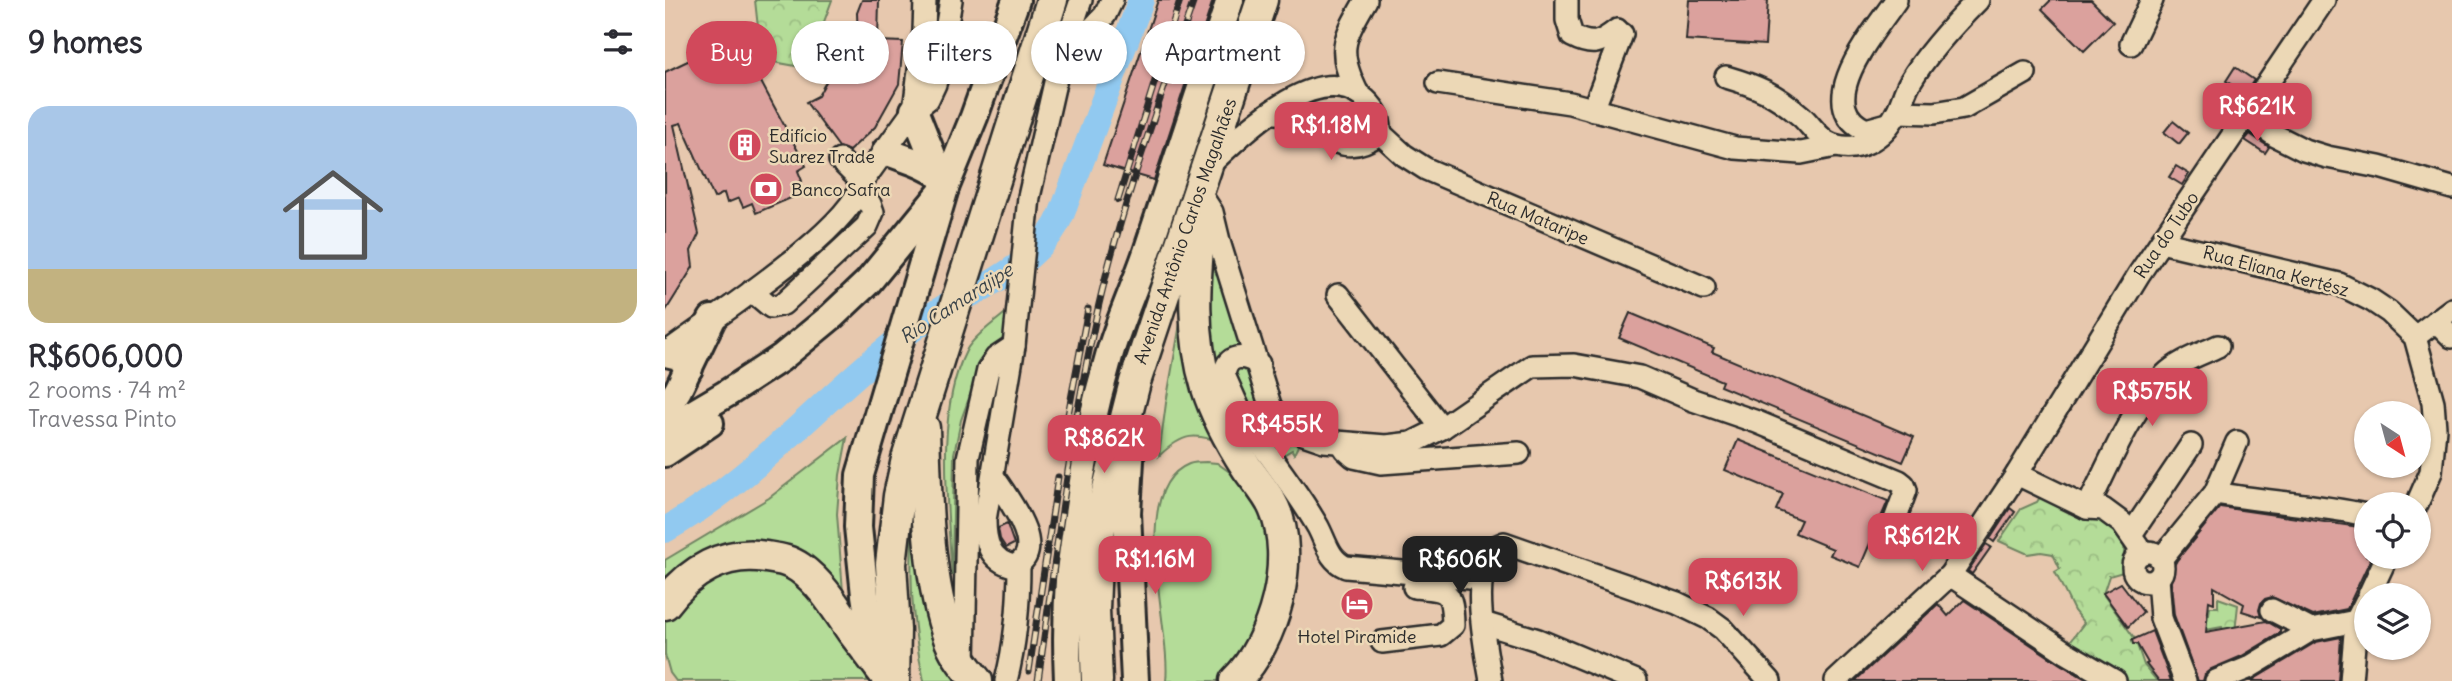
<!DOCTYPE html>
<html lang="en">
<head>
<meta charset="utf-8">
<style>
	body { margin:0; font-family:Delius,sans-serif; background:#f2f2f3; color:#2b2b33; height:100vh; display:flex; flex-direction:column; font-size:26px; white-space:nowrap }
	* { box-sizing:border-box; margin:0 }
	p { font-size:23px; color:#7c7c81 }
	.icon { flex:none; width:38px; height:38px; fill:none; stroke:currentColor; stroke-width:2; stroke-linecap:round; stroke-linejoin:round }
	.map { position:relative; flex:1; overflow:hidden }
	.sheet { display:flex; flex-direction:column; background:#fff; width:665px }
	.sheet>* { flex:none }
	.hud { position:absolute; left:21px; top:21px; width:665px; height:63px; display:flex; gap:14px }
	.needle { width:46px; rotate:144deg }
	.buttons { position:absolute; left:1689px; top:401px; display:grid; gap:14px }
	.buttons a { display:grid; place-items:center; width:77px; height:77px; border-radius:50%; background:#fff; box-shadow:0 2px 5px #0004; font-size:35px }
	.price { position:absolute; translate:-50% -60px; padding:0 16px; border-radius:14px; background:#d1495b; color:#fff; font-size:23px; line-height:46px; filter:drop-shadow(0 2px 4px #0008) }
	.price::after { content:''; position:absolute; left:50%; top:42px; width:21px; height:16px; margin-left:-10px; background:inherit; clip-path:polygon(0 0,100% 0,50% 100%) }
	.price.active { background:#222; color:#fff }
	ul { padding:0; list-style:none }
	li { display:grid; align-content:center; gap:14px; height:371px; padding:0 28px }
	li+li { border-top:2px solid #e1e1e2 }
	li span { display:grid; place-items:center; height:217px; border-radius:21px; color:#555 }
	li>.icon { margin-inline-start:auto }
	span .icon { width:126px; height:126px; fill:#fffc; stroke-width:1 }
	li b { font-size:30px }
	h2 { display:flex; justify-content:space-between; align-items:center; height:84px; padding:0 28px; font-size:30px }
	.pill { padding:0 24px; border-radius:32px; background:#fff; box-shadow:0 2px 5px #0004; font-size:24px; line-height:63px }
	.pill.active { background:#d1495b; color:#fff }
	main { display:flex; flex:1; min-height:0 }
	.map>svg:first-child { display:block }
	.green { fill:#b4dc98; stroke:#708462; stroke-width:2 }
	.forest { fill:url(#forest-crowns); stroke:#708462; stroke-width:2 }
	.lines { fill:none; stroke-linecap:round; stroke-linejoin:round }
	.river { stroke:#91c9f0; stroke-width:26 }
	.building { fill:#dba19d; stroke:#2b2b2b; stroke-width:2 }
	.minor-casing { stroke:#2b2b2b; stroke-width:26 }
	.major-casing { stroke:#2b2b2b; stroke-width:32 }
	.highway-casing { stroke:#2b2b2b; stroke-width:35 }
	.minor { stroke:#ecd8b6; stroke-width:21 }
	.major { stroke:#ecd8b6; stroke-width:26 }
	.highway { stroke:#ecd8b6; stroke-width:30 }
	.rail-casing { stroke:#2b2b2b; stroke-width:7 }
	.rail { stroke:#ecd8b6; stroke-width:4.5; stroke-dasharray:13; stroke-linecap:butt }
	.labels { text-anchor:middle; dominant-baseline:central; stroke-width:5; stroke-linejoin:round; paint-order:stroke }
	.poi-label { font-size:18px; fill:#2b2b2b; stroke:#ecd8b6; text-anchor:start }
	.street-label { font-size:18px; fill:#2b2b2b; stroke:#ecd8b6 }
	.water-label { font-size:19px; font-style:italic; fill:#3a4349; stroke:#ecd8b6 }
</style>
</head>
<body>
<main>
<section class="sheet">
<h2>9 homes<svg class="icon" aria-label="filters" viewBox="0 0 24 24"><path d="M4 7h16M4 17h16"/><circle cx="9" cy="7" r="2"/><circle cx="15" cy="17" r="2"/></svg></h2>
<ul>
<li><span style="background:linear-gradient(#a9c7e8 75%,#c2b280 0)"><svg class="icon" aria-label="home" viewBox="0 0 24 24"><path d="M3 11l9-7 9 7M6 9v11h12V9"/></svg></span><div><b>R$606,000</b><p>2 rooms · 74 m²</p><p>Travessa Pinto</p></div></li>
</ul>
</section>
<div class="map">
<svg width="1787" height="681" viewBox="0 0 1787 681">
	<defs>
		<pattern id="forest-crowns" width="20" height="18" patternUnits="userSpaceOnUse" patternTransform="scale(1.75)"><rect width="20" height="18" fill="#b4dc98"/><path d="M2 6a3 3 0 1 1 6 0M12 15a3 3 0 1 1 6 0" fill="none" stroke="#9bbd83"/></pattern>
	</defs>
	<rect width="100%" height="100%" fill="#e7c8ae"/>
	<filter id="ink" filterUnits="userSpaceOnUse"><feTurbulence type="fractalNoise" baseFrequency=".0143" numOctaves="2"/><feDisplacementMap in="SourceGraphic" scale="14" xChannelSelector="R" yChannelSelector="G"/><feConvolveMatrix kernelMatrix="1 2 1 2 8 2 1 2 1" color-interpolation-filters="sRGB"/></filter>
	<g filter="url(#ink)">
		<g class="green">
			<polygon points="547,261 568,304 582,348 552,368 540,311"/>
			<path d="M344,310L338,340L322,361L307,390L296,420L289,454L287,576C283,509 270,412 301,351C307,338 332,320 344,310Z"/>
			<path d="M515,324L522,364L560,444C530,432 518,433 494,456L501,403Z"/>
			<polygon points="575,366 585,366 623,439 634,444 629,454 627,450 613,458 571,377 571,371"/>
			<polygon points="182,438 175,475 172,514 179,605 131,557 0,586 0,560 104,498"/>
			<path d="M541,462L552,463L566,473L584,491L594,506L608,555L601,613L565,670L554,681H501C507,630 461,489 524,464C529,462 536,462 541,462Z"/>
			<path d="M249,501L299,681H259C245,618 244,565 249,501Z"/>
			<polygon points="77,561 116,569 174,625 203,681 11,681 5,673 0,655 0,620 15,597"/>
		</g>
		<g class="forest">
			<polygon points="90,0 167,0 142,68 109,62 94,37"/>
			<polygon points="1378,492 1419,510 1460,535 1458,572 1444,576 1438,594 1470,639 1479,665 1492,681 1458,681 1401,647 1419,623 1409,611 1390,572 1395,569 1388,554 1376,552 1363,554 1334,541 1356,509 1372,502"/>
			<polygon points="1553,598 1573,605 1569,641 1559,643 1557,627 1541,630 1540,613 1544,614 1545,607 1553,607"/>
		</g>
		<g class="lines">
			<path class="river" d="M0,530C103,472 176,374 275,310C288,301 304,296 318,288C350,269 383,248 397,213L476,0"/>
		</g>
		<g class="building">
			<polygon points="197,0 214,0 213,41 238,42 234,84 210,127 184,151 174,147 141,102 153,96 167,71 172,41 193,41 192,13"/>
			<polygon points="493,0 548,0 489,180 438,165"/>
			<polygon points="1024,0 1103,0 1100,45 1021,40"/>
			<polygon points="1386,0 1426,0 1448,22 1419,51 1377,9"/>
			<polygon points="72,37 141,166 133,171 137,181 129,184 133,195 91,213 87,203 78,207 74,198 62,203 59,193 49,198 16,123 9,125 34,234 26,251 28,267 0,312 0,72"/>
			<polygon points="1570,67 1589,80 1580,94 1561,81"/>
			<polygon points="1508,121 1523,133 1514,144 1499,132"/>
			<polygon points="1585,134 1604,147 1600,153 1580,140"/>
			<polygon points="1511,166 1524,174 1517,185 1504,177"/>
			<polygon points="965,313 1049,348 1047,352 1249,437 1238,462 1055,386 1057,381 954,338"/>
			<polygon points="1073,440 1223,501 1195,567 1165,555 1168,549 1130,533 1136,520 1111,510 1118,494 1060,470"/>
			<polygon points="1555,507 1701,528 1701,556 1707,556 1682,609 1648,616 1607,597 1600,599 1596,603 1594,610 1596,617 1577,611 1579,604 1549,587 1549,603 1544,601 1541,632 1601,621 1615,629 1615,633 1577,656 1546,669 1540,674 1538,681 1533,681 1509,615 1505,573 1512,560"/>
			<polygon points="1345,508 1350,512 1329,542 1325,539"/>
			<polygon points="342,524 349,544 341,548 335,539 333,528"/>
			<polygon points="1321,544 1326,547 1307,574 1303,571"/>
			<polygon points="1456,583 1478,612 1463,627 1438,593"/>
			<polygon points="1299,600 1395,664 1424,681 1190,681 1273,604 1283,616"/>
			<polygon points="1487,631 1506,681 1494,681 1481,664 1483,663 1472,644 1468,644 1467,640"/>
			<polygon points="1676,637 1673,681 1586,681 1651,642"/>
		</g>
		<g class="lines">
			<defs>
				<g id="minor">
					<path d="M902,0V20L907,36C928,47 935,43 952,30"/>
					<polyline points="1466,44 1487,0"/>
					<polyline points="399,58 440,15 447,0"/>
					<path d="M1061,77C1092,86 1111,94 1136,116C1145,124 1151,135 1162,142C1190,157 1219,138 1232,112C1237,103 1239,92 1245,82C1262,53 1289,24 1313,0"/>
					<polyline points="773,83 905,103 1070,148 1136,153 1171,146"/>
					<path d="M693,94C671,50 678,40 701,0"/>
					<polyline points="249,110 259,31 260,0"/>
					<polyline points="928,110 957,34"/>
					<polyline points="1232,112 1269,113 1299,108 1360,73"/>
					<path d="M607,113C654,111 666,169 715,133"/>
					<polyline points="1582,116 1611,136 1639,150 1662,157 1714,167 1787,188"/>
					<path d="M1223,124L1201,130C1145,105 1210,31 1231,0"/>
					<polyline points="175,160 197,182"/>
					<path d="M543,166C576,136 649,60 696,96C708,105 716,117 715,133L739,155L761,169L1039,288"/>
					<polyline points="538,198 547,212 555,245 605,405 616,423 624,429 659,441 721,446 747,443 777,428 867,366 909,365 975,377 1028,400 1092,422 1234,481 1239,485 1241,490 1221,544"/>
					<polyline points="1496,242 1674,284 1706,300 1724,312 1750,337 1768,402 1770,428 1766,472 1752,504"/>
					<polyline points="87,291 106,307 118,304 202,226 208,212 205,204 194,195"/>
					<polyline points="673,295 777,428"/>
					<polyline points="1771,321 1787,337"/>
					<polyline points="1750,337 1787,309"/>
					<path d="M0,354C43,321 186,231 197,182L249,110L263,99L270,84L274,72L286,0"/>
					<path d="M584,427C607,460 633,492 653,527C661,542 664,560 681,567L816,579"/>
					<path d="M587,438L559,375C562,354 578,354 594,364"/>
					<polyline points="680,449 689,457 716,463 854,453"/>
					<polyline points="1352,474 1422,508 1438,509 1457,523 1478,553"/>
					<path d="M328,476C341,496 385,551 349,566C324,561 320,541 320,520L349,346L364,197L394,65L416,0"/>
					<path d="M1550,493C1600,502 1651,504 1701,515"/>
					<path d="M1422,508C1443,467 1467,406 1500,375C1514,361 1536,354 1553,346"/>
					<polyline points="1467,533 1526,445"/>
					<circle cx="1483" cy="567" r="15"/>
					<polyline points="1496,559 1550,493 1572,442"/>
					<polyline points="1285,575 1402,653 1450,681"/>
					<polyline points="1493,578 1496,618 1520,681"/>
					<polyline points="1704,595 1722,556"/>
					<polyline points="1607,610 1646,630"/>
					<polyline points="818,623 873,640 971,681"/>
					<path d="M717,642L776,635L788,625C787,589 783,590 749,587"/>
					<polyline points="299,665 303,458 323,370 331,358 349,346"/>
					<path d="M341,681C351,642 354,604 354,564"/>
					<path d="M826,681C821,649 799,556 839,543L1012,603L1043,618L1058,629L1105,681"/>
					<polyline points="1171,681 1285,575 1352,474 1474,274 1659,0"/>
					<polyline points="1551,681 1583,668 1646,630 1691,621"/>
					<polyline points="1686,681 1691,621 1701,601"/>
				</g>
				<g id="major">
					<path d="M221,151C241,160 255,161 273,174"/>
					<polyline points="1,353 14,356 24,368"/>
					<polyline points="0,410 13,390 47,319"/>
					<polyline points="467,425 462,513 470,681"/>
					<polyline points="0,430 61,394 116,358 167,316 203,282 280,188 309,117 351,0"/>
					<polyline points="0,453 45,423"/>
					<polyline points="223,670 204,621 200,595 193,527 195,475 280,188 249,110"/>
					<path d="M403,681C398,571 413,462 444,356C454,321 470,287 482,252C510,168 537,84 565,0"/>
				</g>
				<g id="highway">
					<path d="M535,224C530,280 525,333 542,388C551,417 566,443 582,468C591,481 603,494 609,508C632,559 609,643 570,681"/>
					<path d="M259,428C261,493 262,581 285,641C291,656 302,669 312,681"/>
					<path d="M0,604C24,571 60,550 101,557C114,559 124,560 135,568C157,584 171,608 186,630C199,647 212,664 225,681"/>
					<polyline points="229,681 230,630 226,564 234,496 242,459 387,0"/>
					<polyline points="432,681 429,609 431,562 437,512 470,382 597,0"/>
				</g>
			</defs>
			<use href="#minor" class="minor-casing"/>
			<use href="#major" class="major-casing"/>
			<use href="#highway" class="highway-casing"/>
			<use href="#minor" class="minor"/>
			<use href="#major" class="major"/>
			<use href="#highway" class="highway"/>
			<defs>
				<g id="rail">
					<polyline points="453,200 515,0"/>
					<polyline points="403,415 423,309"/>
					<polyline points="364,671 393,477"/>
					<path d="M373,681C391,555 406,428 434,304C458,201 495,100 529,0"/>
				</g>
			</defs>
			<use href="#rail" class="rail-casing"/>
			<use href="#rail" class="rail"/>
		</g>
	</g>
	<defs>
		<symbol id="building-disc" viewBox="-11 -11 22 22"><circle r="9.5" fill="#d1495b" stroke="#ecd8b6"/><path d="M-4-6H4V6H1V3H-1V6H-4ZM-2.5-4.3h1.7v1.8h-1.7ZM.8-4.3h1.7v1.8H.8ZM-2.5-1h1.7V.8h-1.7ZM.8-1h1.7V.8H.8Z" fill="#fff"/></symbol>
		<symbol id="bank-disc" viewBox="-11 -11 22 22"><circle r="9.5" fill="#d1495b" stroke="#ecd8b6"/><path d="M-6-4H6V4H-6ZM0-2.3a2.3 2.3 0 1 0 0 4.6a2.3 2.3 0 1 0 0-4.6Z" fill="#fff"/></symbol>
		<symbol id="hotel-disc" viewBox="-11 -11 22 22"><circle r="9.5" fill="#d1495b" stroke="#ecd8b6"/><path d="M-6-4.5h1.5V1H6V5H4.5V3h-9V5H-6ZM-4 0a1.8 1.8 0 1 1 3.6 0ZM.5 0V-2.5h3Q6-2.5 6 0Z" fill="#fff"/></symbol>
	</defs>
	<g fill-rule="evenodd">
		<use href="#building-disc" x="61" y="126" width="38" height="38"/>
		<use href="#bank-disc" x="82" y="170" width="38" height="38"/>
		<use href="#hotel-disc" x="673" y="585" width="38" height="38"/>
	</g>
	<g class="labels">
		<g class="poi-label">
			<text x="104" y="135">Edifício<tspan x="104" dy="21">Suarez Trade</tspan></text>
			<text x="126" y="189">Banco Safra</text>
			<text x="692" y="636" text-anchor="middle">Hotel Piramide</text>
		</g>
		<g class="street-label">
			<text transform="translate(873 218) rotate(23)">Rua Mataripe</text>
			<text transform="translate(520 231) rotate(-71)">Avenida Antônio Carlos Magalhães</text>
			<text transform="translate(1501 235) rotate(-56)">Rua do Tubo</text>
			<text transform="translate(1611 271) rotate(15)">Rua Eliana Kertész</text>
		</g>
		<g class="water-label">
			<text transform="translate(291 303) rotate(-33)">Rio Camarajipe</text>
		</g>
	</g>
</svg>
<div class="buttons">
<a><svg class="needle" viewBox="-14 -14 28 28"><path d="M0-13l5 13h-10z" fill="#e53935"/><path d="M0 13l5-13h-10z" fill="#7c7c81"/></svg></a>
<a><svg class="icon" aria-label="locate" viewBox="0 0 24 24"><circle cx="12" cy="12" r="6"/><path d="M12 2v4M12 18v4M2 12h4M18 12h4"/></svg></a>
<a><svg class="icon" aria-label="layers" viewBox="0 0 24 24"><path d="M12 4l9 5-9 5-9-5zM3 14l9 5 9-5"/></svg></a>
</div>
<b class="price" style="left:1592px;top:143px">R$621K</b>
<b class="price" style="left:666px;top:162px">R$1.18M</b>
<b class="price" style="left:1487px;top:428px">R$575K</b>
<b class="price" style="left:617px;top:461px">R$455K</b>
<b class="price" style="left:439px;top:475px">R$862K</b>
<b class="price" style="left:1257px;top:573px">R$612K</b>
<b class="price" style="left:490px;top:596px">R$1.16M</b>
<b class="price active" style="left:795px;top:596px">R$606K</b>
<b class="price" style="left:1078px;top:618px">R$613K</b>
<div class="hud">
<a class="pill active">Buy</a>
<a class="pill">Rent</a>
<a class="pill">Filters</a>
<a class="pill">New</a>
<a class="pill">Apartment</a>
</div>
</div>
</main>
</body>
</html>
